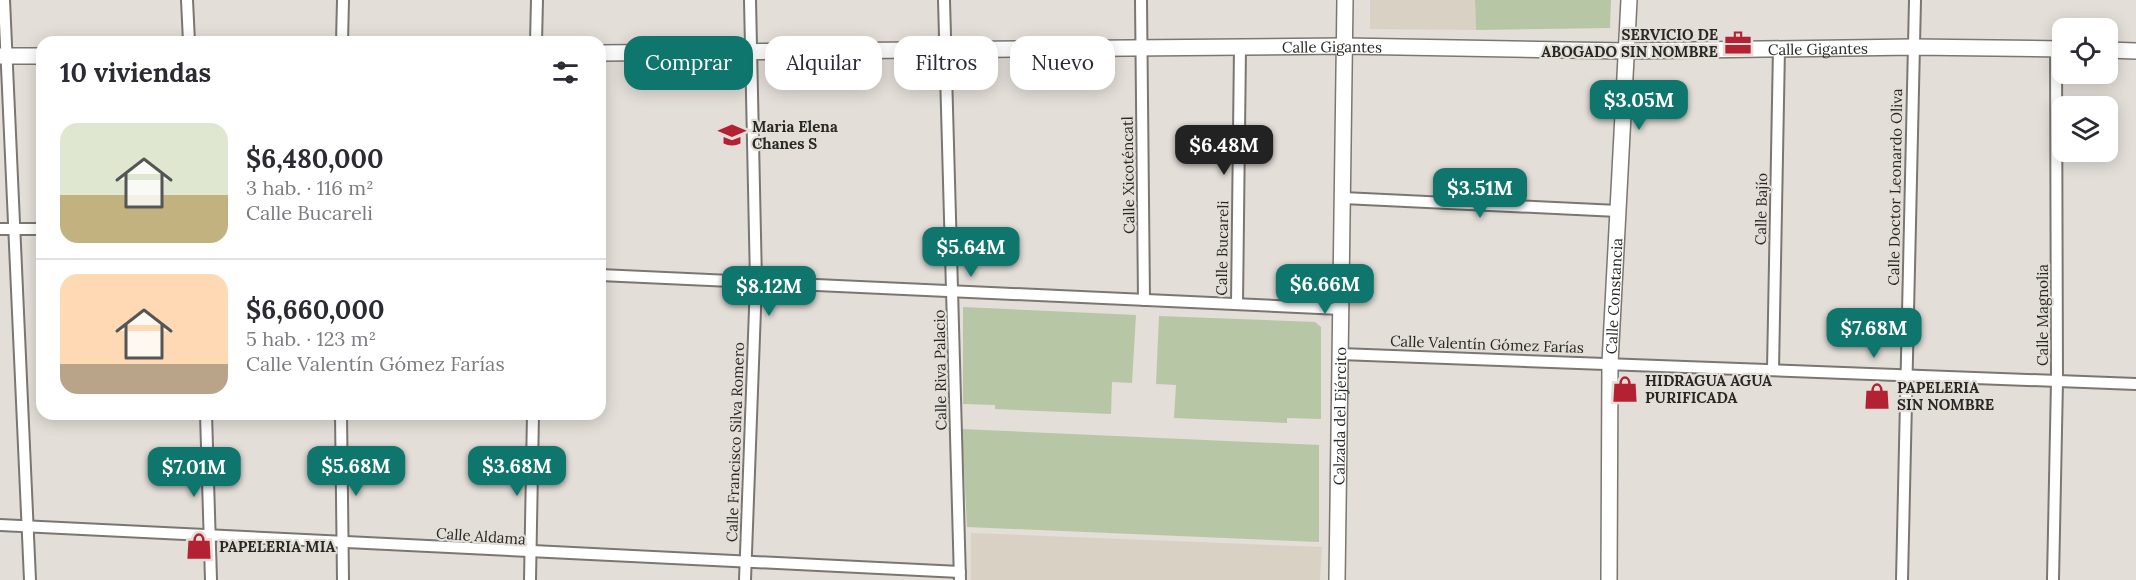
<!DOCTYPE html>
<html lang="es">
<head>
<meta charset="utf-8">
<style>
	body { margin:0; font-family:Lora,serif; background:#f7f7f7; color:#2b2b33; height:100vh; display:flex; flex-direction:column; font-size:22px; white-space:nowrap }
	* { box-sizing:border-box; margin:0 }
	p { font-size:20px; color:#7c7c81 }
	.icon { flex:none; width:33px; height:33px; fill:none; stroke:currentColor; stroke-width:2; stroke-linecap:round; stroke-linejoin:round }
	.map { position:relative; flex:1; overflow:hidden }
	.side { position:absolute; left:36px; top:36px; width:570px; height:384px; display:flex; flex-direction:column; background:#fff; border-radius:18px; box-shadow:0 3px 15px #0003 }
	.side>* { flex:none }
	.banner { position:absolute; left:624px; top:36px; width:570px; height:54px; display:flex; gap:12px }
	.fabs { position:absolute; left:2052px; top:18px; display:grid; gap:12px }
	.fabs a { display:grid; place-items:center; width:66px; height:66px; border-radius:12px; background:#fff; box-shadow:0 3px 15px #0003; font-size:30px }
	.price { position:absolute; translate:-50% -51px; padding:0 14px; border-radius:12px; background:#0f766e; color:#fff; font-size:20px; line-height:39px; filter:drop-shadow(0 2px 3px #0008) }
	.price::after { content:''; position:absolute; left:50%; top:36px; width:18px; height:14px; margin-left:-9px; background:inherit; clip-path:polygon(0 0,100% 0,50% 100%) }
	.price.active { background:#222; color:#fff }
	ul { padding:0; list-style:none }
	li { display:flex; align-items:center; gap:18px; height:150px; padding:0 24px }
	li+li { border-top:2px solid #e1e1e2 }
	li span { display:grid; place-items:center; flex:none; width:168px; height:120px; border-radius:18px; color:#555 }
	li>.icon { margin-inline-start:auto }
	span .icon { width:72px; height:72px; fill:#fffc; stroke-width:1 }
	li b { font-size:26px }
	h2 { display:flex; justify-content:space-between; align-items:center; height:72px; padding:0 24px; font-size:26px }
	.pill { padding:0 21px; border-radius:18px; background:#fff; box-shadow:0 3px 15px #0003; font-size:21px; line-height:54px }
	.pill.active { background:#0f766e; color:#fff }
	.map>svg:first-child { display:block }
	.built { fill:#dad1c5 }
	.green { fill:#b7c7a6 }
	.lines { fill:none; stroke-linecap:round; stroke-linejoin:round }
	.street-casing { stroke:#7b7671; stroke-width:14 }
	.secondary-casing { stroke:#7b7671; stroke-width:18 }
	.street { stroke:#fff; stroke-width:10 }
	.secondary { stroke:#fff; stroke-width:15 }
	.labels { text-anchor:middle; dominant-baseline:central; stroke-width:4.5; stroke-linejoin:round; paint-order:stroke }
	.poi-label { font-size:15px; font-weight:bold; fill:#292825; stroke:#e3ded8; text-anchor:start }
	.street-label { font-size:15px; fill:#292825; stroke:#e3ded8 }
</style>
</head>
<body>
<div class="map">
<svg width="2136" height="580" viewBox="0 0 2136 580">
	<rect width="100%" height="100%" fill="#e3ded8"/>
	<g class="built">
		<polygon points="1370,0 1475,0 1476,30 1370,29"/>
		<polygon points="971,533 1322,547 1320,580 971,580"/>
	</g>
	<g class="green">
		<polygon points="1475,0 1611,0 1610,28 1476,30"/>
		<polygon points="963,307 1136,315 1132,383 1112,382 1111,414 995,409 995,405 963,404"/>
		<polygon points="1159,316 1315,322 1321,327 1321,419 1287,418 1287,423 1174,418 1176,385 1156,384"/>
		<polygon points="962,429 1319,445 1319,542 967,527"/>
	</g>
	<g class="lines">
		<defs>
			<g id="street">
				<polyline points="4,0 30,580"/>
				<polyline points="187,0 189,42"/>
				<polyline points="944,0 960,580"/>
				<polyline points="1141,0 1144,300"/>
				<polyline points="342,42 343,0"/>
				<polyline points="536,42 537,0"/>
				<polyline points="1343,198 1618,211"/>
				<polyline points="0,229 42,229"/>
				<polyline points="600,275 1341,309"/>
				<polyline points="1237,304 1240,47"/>
				<polyline points="1340,354 2136,384"/>
				<polyline points="1773,370 1779,48"/>
				<polyline points="206,414 211,580"/>
				<polyline points="341,414 343,580"/>
				<path d="M0,525C320,542 640,558 960,572"/>
				<polyline points="530,580 533,414"/>
				<polyline points="745,580 756,282 750,0"/>
				<polyline points="1902,580 1915,0"/>
				<polyline points="2053,580 2057,381 2056,49"/>
			</g>
			<g id="secondary">
				<polyline points="2108,50 2136,51"/>
				<path id="s1" d="M600,53L1345,46L1627,51L1913,47L2062,49"/>
				<polyline points="0,56 42,56"/>
				<path id="s2" d="M1337,580L1345,0"/>
				<path id="s3" d="M1609,580L1610,363L1629,0"/>
			</g>
		</defs>
		<use href="#street" class="street-casing"/>
		<use href="#secondary" class="secondary-casing"/>
		<use href="#street" class="street"/>
		<use href="#secondary" class="secondary"/>
	</g>
	<defs>
		<symbol id="office-bare" viewBox="-9 -9 18 18"><path d="M-6-3h4V-5.5h4V-3h4V5H-6ZM-1-4.5V-3h2v-1.5ZM-6 0V1H6V0Z" fill="#b32132" stroke="#e3ded8" stroke-width="2.5" paint-order="stroke"/></symbol>
		<symbol id="school-bare" viewBox="-9 -9 18 18"><path d="M0-5L7-2L0 1L-7-2ZM-4 1L0 2.5L4 1V4Q0 6-4 4Z" fill="#b32132" stroke="#e3ded8" stroke-width="2.5" paint-order="stroke"/></symbol>
		<symbol id="shop-bare" viewBox="-9 -9 18 18"><path d="M-5-2.5h2.3a2.7 3.5 0 0 1 5.4 0H5L5.5 6h-11ZM-1.5-2.5h3a1.5 2.3 0 0 0-3 0Z" fill="#b32132" stroke="#e3ded8" stroke-width="2.5" paint-order="stroke"/></symbol>
	</defs>
	<g fill-rule="evenodd">
		<use href="#office-bare" x="1719" y="24" width="38" height="38"/>
		<use href="#school-bare" x="713" y="116" width="38" height="38"/>
		<use href="#shop-bare" x="1606" y="370" width="38" height="38"/>
		<use href="#shop-bare" x="1858" y="377" width="38" height="38"/>
		<use href="#shop-bare" x="180" y="527" width="38" height="38"/>
	</g>
	<g class="labels">
		<g class="poi-label">
			<text x="1718" y="34" text-anchor="end">SERVICIO DE<tspan x="1718" dy="17">ABOGADO SIN NOMBRE</tspan></text>
			<text x="752" y="126">Maria Elena<tspan x="752" dy="17">Chanes S</tspan></text>
			<text x="1645" y="380">HIDRAGUA AGUA<tspan x="1645" dy="17">PURIFICADA</tspan></text>
			<text x="1897" y="387">PAPELERIA<tspan x="1897" dy="17">SIN NOMBRE</tspan></text>
			<text x="219" y="546">PAPELERIA MIA</text>
		</g>
		<g class="street-label">
			<text stroke="none"><textPath href="#s1" startOffset="732">Calle Gigantes</textPath></text>
			<text stroke="none"><textPath href="#s1" startOffset="1218">Calle Gigantes</textPath></text>
			<text transform="translate(1128 175) rotate(-91)">Calle Xicoténcatl</text>
			<text transform="translate(1895 187) rotate(-89)">Calle Doctor Leonardo Oliva</text>
			<text transform="translate(1761 209) rotate(-89)">Calle Bajío</text>
			<text transform="translate(1222 248) rotate(-89)">Calle Bucareli</text>
			<text stroke="none"><textPath href="#s3" startOffset="284">Calle Constancia</textPath></text>
			<text transform="translate(2042 315) rotate(-90)">Calle Magnolia</text>
			<text transform="translate(1487 344) rotate(2)">Calle Valentín Gómez Farías</text>
			<text transform="translate(940 370) rotate(-91)">Calle Riva Palacio</text>
			<text stroke="none"><textPath href="#s2" startOffset="164">Calzada del Ejército</textPath></text>
			<text transform="translate(735 442) rotate(-88)">Calle Francisco Silva Romero</text>
			<text transform="translate(481 536) rotate(4)">Calle Aldama</text>
		</g>
	</g>
</svg>
<div class="fabs">
<a><svg class="icon" aria-label="locate" viewBox="0 0 24 24"><circle cx="12" cy="12" r="6"/><path d="M12 2v4M12 18v4M2 12h4M18 12h4"/></svg></a>
<a><svg class="icon" aria-label="layers" viewBox="0 0 24 24"><path d="M12 4l9 5-9 5-9-5zM3 14l9 5 9-5"/></svg></a>
</div>
<b class="price" style="left:1639px;top:131px">$3.05M</b>
<b class="price active" style="left:1224px;top:176px">$6.48M</b>
<b class="price" style="left:1480px;top:219px">$3.51M</b>
<b class="price" style="left:971px;top:278px">$5.64M</b>
<b class="price" style="left:1325px;top:315px">$6.66M</b>
<b class="price" style="left:769px;top:317px">$8.12M</b>
<b class="price" style="left:1874px;top:359px">$7.68M</b>
<b class="price" style="left:356px;top:497px">$5.68M</b>
<b class="price" style="left:517px;top:497px">$3.68M</b>
<b class="price" style="left:194px;top:498px">$7.01M</b>
<div class="banner">
<a class="pill active">Comprar</a>
<a class="pill">Alquilar</a>
<a class="pill">Filtros</a>
<a class="pill">Nuevo</a>
</div>
<section class="side">
<h2>10 viviendas<svg class="icon" aria-label="filters" viewBox="0 0 24 24"><path d="M4 7h16M4 17h16"/><circle cx="9" cy="7" r="2"/><circle cx="15" cy="17" r="2"/></svg></h2>
<ul>
<li><span style="background:linear-gradient(#dfe7d0 60%,#c2b280 0)"><svg class="icon" aria-label="home" viewBox="0 0 24 24"><path d="M3 11l9-7 9 7M6 9v11h12V9"/></svg></span><div><b>$6,480,000</b><p>3 hab. · 116 m²</p><p>Calle Bucareli</p></div></li>
<li><span style="background:linear-gradient(#ffd9b3 75%,#b9a48a 0)"><svg class="icon" aria-label="home" viewBox="0 0 24 24"><path d="M3 11l9-7 9 7M6 9v11h12V9"/></svg></span><div><b>$6,660,000</b><p>5 hab. · 123 m²</p><p>Calle Valentín Gómez Farías</p></div></li>
</ul>
</section>
</div>
</body>
</html>
